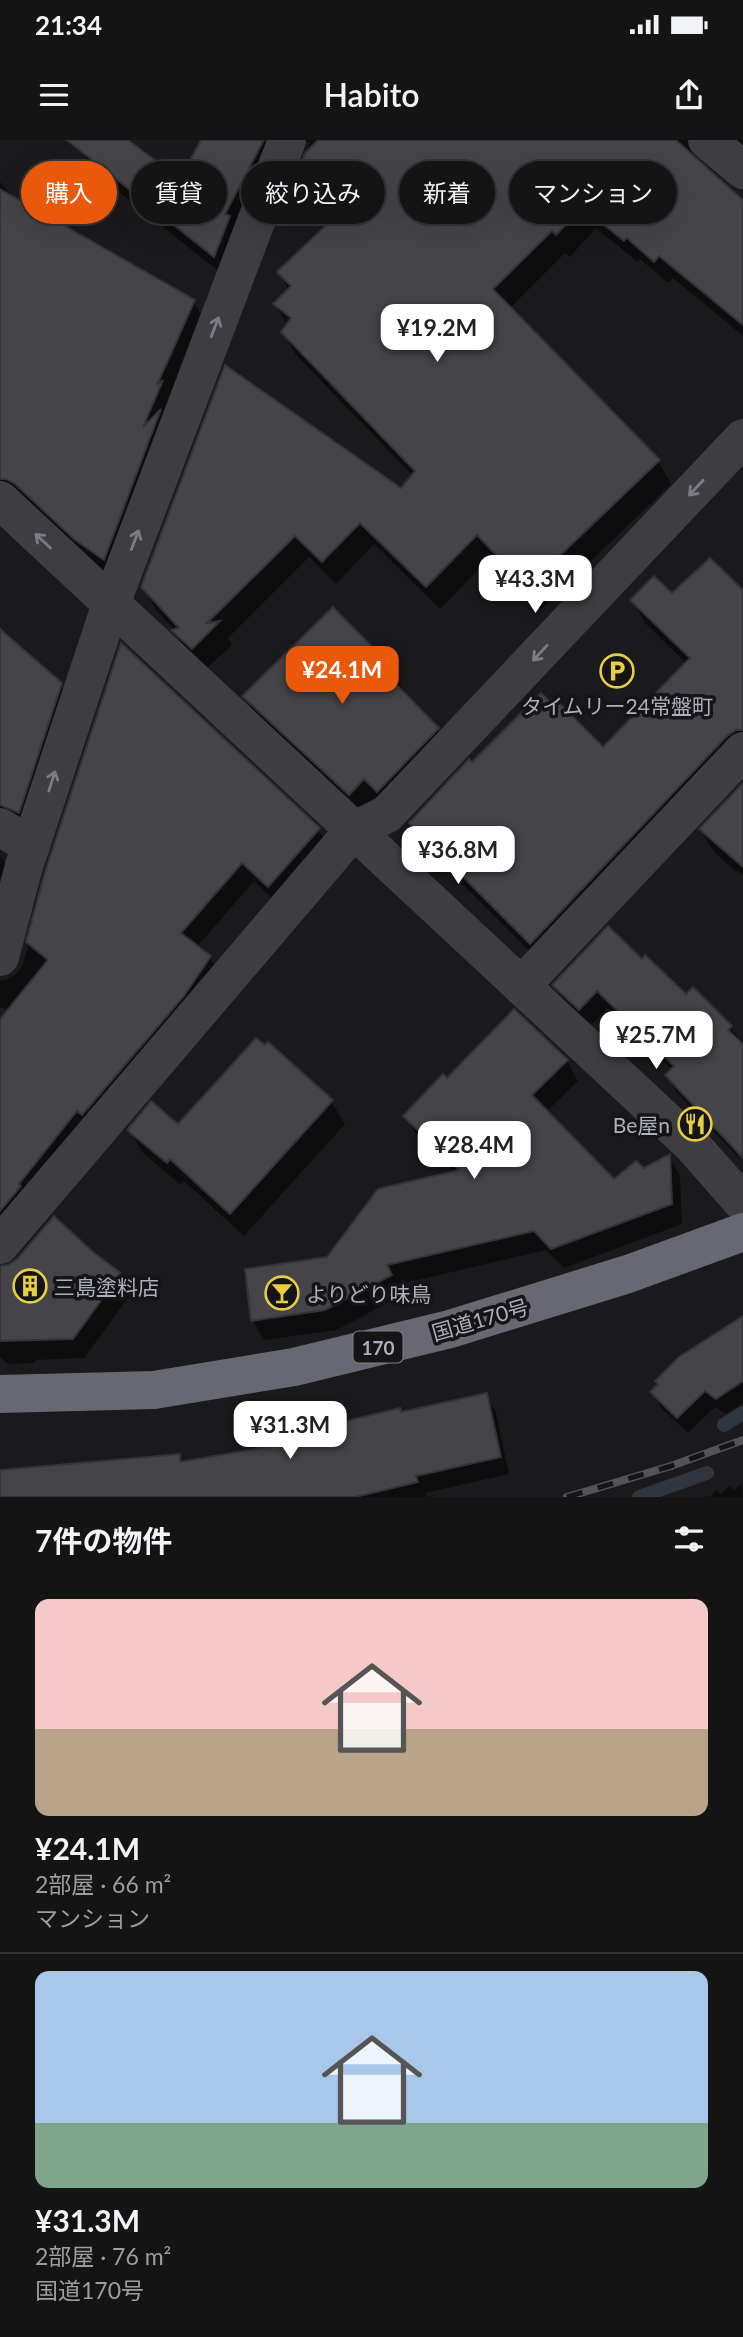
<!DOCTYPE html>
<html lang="ja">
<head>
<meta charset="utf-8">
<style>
	body { margin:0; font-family:Lato,"Noto Sans JP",sans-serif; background:#212122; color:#f1f3f6; height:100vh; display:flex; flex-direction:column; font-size:26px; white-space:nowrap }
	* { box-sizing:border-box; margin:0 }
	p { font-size:23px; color:#9d9ea0 }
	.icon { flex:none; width:38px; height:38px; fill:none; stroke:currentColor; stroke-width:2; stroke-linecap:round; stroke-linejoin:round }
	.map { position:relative; height:1357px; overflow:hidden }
	.panel { display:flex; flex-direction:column; background:#141415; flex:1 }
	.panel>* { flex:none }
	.guide { position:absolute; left:21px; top:21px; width:702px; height:63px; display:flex; gap:14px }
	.price { position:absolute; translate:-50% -60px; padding:0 16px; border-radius:14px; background:#fff; color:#222; font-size:23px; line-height:46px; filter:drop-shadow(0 2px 4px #0008) }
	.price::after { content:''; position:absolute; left:50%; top:42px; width:21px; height:16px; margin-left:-10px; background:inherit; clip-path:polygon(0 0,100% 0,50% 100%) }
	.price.current { background:#ea580c; color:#fff }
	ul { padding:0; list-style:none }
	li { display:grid; align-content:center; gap:14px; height:371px; padding:0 35px }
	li+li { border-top:2px solid #333334 }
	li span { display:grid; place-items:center; height:217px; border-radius:14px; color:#555 }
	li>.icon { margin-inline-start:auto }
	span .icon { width:126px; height:126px; fill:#fffc; stroke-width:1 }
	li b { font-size:30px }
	h2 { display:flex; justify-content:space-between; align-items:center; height:84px; padding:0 35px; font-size:30px }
	.chip { padding:0 24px; border-radius:32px; background:#141415; box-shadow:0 7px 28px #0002,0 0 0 2px #333334; font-size:24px; line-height:63px }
	.chip.current { background:#ea580c; color:#fff }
	.status { display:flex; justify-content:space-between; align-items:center; height:49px; padding:0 35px; background:#141415; direction:ltr }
	.status svg { height:19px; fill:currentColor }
	header { display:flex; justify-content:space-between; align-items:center; height:91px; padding:0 35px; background:#141415; font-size:32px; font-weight:600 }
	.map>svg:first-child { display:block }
	.shadow { fill:#0007 }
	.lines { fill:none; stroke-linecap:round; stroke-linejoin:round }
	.stream { stroke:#30363f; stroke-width:14 }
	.building { fill:#444449; stroke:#343438; stroke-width:2 }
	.minor { stroke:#3d3d42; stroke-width:38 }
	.highway { stroke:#676871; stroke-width:38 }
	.rail-casing { stroke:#525259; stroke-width:8 }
	.rail { stroke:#151517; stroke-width:5; stroke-dasharray:16; stroke-linecap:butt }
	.oneway { stroke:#7b7c84 }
	.labels { text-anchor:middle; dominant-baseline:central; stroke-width:7; stroke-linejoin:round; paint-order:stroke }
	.shield { fill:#151517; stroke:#7f8189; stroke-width:2 }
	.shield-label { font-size:19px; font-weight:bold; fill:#adafba }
	.poi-label { font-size:21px; fill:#adafba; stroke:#151517; text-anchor:start }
	.street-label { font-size:21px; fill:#adafba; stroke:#151517 }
</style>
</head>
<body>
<div class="status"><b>21:34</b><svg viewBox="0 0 49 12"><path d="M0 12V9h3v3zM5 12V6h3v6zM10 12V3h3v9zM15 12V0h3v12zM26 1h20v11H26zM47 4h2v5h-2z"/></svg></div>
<header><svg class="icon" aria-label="menu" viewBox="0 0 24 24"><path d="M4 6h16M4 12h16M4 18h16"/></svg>Habito<svg class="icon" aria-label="share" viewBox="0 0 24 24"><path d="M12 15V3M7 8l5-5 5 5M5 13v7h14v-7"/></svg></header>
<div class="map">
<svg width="743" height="1357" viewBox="0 0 743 1357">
	<rect width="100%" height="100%" fill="#1a1a1c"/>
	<g class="shadow">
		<polygon points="88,0 125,0 180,42 203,0 743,0 743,12 702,10 698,19 698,23 743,58 743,196 673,138 668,143 640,119 638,122 596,88 570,117 565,113 510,168 658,321 671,344 541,469 491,417 440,469 374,404 336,444 309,417 228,498 232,505 205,530 187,513 175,491 156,470 143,447 401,350 413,336 296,215 283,192 288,186 275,164 289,151 279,132 336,78 313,57 300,33 310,2 296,1 227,138 94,32 81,10"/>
		<polygon points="0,42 15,60 193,161 205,181 116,438 0,362"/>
		<polygon points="743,452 743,617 544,826 424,706 411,683 472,624 603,609 687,524 645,483 632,460"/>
		<polygon points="0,509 60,544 72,564 30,692 0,689"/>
		<polygon points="393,531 406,554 405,555 437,589 450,611 362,676 257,578 244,556"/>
		<polygon points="743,645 743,735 738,731 737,732 714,712 701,690"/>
		<polygon points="318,689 330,709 280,766 254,741 197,807 210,818 222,837 0,1104 0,896 7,869 0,867 0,840 5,840 16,834 23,824 47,733"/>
		<polygon points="0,715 15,737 0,792"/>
		<polygon points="642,821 686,857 693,850 743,902 743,1011 737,1016 677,953 667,935 672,930 608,868 590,886 565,863 554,845"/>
		<polygon points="514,871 567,921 578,941 546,972 614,1042 644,1030 669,1016 680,1036 682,1084 564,1128 546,1110 396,1145 402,1155 337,1190 264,1200 253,1181 328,1118 455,1033 417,996 406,976 447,940"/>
		<polygon points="265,907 331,961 345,984 244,1096 184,1041 181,1045 143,1013 129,990 179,987"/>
		<polygon points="93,1114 119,1134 131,1154 84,1218 36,1220 34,1223 8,1224 0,1217 0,1128"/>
		<polygon points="743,1178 743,1263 726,1274 715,1267 688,1293 662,1269 652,1252"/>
		<polygon points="486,1255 496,1272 509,1334 425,1353 426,1357 19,1357 179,1316 184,1323 314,1300 401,1274"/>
		<polygon points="742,1343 743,1357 710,1357 717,1350 720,1355 730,1345 734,1350"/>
	</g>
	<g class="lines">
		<g class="stream">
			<polyline points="724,1285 743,1273"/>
			<polyline points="639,1357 707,1333"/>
		</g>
	</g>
	<g class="building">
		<polygon points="67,0 128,0 180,39 201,0 264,0 225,74 230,76 214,117"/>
		<polygon points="318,0 676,0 743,60 743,185 659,116 654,122 627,98 624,101 582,67 556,95 552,91 493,149 660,320 527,447 477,395 426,447 360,383 322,422 295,396 207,483 220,481 192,509 171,490 179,488 141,447 225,225 401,348 415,331 281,192 291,178 273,164 291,146 277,132 340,72 298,34 305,13"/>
		<polygon points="0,49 195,160 157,245 163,240 143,287 161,269 104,420 75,400 15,344 6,339 0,339"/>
		<polygon points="710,418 743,450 743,590 736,590 727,596 530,804 409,683 469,619 472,622 541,553 553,565 557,561 603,607 690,518 630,460 654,436 672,453"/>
		<polygon points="333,467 395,530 389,537 439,588 377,652 364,639 349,655 242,556"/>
		<polygon points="0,489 62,543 19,673 0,665"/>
		<polygon points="121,503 320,688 268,747 242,723 181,793 211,816 184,856 82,975 77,971 19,1044 21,1046 0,1071 0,879 48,820 26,802 45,732"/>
		<polygon points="743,643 743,727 699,689"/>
		<polygon points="608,786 642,819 645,815 686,854 693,847 732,886 728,890 743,904 743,1018 665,935 674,926 597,851 579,870 552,845"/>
		<polygon points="514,869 568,920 532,955 614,1039 636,1021 644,1028 670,1014 672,1064 551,1109 534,1091 387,1125 392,1135 325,1170 251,1181 245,1129 327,1117 378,1049 459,1030 403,976 443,934 447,938"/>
		<polygon points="256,898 265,905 268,902 333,960 230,1074 170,1019 167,1023 127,990 151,961 178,984"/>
		<polygon points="54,1076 94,1113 121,1133 73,1199 0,1201 0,1126 8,1125 17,1119"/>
		<polygon points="743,1176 743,1241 716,1259 705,1251 677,1278 650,1252 658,1244 655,1241 679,1217"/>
		<polygon points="487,1253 501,1317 416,1336 418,1342 355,1357 0,1357 0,1330 180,1314 180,1322 312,1299 310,1290 400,1268 401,1272"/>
	</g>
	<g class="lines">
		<g class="minor">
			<polyline points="707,0 743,30"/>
			<polyline points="0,360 691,1004 743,1063"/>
			<polyline points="0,687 31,706"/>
			<polyline points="0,817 24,726 111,464 287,0"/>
			<polyline points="521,846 743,611"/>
			<polyline points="0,1105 353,691 387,674 743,298"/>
		</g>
		<polyline class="highway" points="0,1254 154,1250 294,1227 450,1189 628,1134 743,1092"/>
		<defs>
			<polyline id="rail" points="567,1357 671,1326 743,1300"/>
		</defs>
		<use href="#rail" class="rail-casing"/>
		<use href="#rail" class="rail"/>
	</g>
	<defs><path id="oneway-shaft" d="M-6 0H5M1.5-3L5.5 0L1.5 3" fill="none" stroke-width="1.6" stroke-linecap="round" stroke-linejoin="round" transform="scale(1.75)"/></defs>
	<g class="oneway">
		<use href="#oneway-shaft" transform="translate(215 187) rotate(-69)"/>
		<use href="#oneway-shaft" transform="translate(696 348) rotate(133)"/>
		<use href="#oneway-shaft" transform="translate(135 400) rotate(-69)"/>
		<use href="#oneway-shaft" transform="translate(43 401) rotate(-137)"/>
		<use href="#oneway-shaft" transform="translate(540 513) rotate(133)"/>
		<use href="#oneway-shaft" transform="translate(52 641) rotate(-72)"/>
	</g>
	<defs>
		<symbol id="parking-ring" viewBox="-11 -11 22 22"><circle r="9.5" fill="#151517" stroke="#e8ce45" stroke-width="1.5"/><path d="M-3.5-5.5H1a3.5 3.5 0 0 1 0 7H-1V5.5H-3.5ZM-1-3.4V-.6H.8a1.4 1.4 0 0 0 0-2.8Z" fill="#e8ce45"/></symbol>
		<symbol id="restaurant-ring" viewBox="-11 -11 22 22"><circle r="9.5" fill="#151517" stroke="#e8ce45" stroke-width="1.5"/><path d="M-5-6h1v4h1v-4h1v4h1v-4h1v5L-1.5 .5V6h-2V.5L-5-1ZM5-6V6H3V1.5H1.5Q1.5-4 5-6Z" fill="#e8ce45"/></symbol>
		<symbol id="building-ring" viewBox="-11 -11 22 22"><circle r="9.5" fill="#151517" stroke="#e8ce45" stroke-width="1.5"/><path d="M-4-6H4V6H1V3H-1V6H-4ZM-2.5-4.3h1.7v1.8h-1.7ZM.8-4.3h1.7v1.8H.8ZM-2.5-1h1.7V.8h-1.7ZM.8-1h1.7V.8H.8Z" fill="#e8ce45"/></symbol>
		<symbol id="bar-ring" viewBox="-11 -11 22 22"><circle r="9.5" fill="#151517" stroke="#e8ce45" stroke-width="1.5"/><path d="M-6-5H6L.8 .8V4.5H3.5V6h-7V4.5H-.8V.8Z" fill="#e8ce45"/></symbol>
	</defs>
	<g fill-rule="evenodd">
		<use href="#parking-ring" x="598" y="512" width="38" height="38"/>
		<use href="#restaurant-ring" x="676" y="965" width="38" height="38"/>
		<use href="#building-ring" x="11" y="1127" width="38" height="38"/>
		<use href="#bar-ring" x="263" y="1134" width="38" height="38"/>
	</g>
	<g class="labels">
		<rect class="shield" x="353.5" y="1191.5" width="49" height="31" rx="5"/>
		<g class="shield-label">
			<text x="378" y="1207">170</text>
		</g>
		<g class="poi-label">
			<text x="617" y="565" text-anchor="middle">タイムリー24常盤町</text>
			<text x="670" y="984" text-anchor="end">Be屋n</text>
			<text x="54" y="1146">三島塗料店</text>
			<text x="306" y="1153">よりどり味鳥</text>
		</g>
		<g class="street-label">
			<text transform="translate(480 1179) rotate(-16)">国道170号</text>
		</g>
	</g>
</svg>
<b class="price" style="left:437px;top:224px">¥19.2M</b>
<b class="price" style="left:535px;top:475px">¥43.3M</b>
<b class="price current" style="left:342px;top:566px">¥24.1M</b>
<b class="price" style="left:458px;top:746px">¥36.8M</b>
<b class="price" style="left:656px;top:931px">¥25.7M</b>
<b class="price" style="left:474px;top:1041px">¥28.4M</b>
<b class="price" style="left:290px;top:1321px">¥31.3M</b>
<div class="guide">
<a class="chip current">購入</a>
<a class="chip">賃貸</a>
<a class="chip">絞り込み</a>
<a class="chip">新着</a>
<a class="chip">マンション</a>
</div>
</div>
<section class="panel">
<h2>7件の物件<svg class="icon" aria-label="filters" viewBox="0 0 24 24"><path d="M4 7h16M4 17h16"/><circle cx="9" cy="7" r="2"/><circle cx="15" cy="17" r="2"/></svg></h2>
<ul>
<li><span style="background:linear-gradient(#f6c9c9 60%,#b9a48a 0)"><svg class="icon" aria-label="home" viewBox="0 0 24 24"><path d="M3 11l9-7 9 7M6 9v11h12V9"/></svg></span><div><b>¥24.1M</b><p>2部屋 · 66 m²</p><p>マンション</p></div></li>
<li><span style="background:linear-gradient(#a9c7e8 70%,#7fa58c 0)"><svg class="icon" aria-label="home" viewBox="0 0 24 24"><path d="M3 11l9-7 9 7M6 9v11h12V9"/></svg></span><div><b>¥31.3M</b><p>2部屋 · 76 m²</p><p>国道170号</p></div></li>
</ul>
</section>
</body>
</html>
